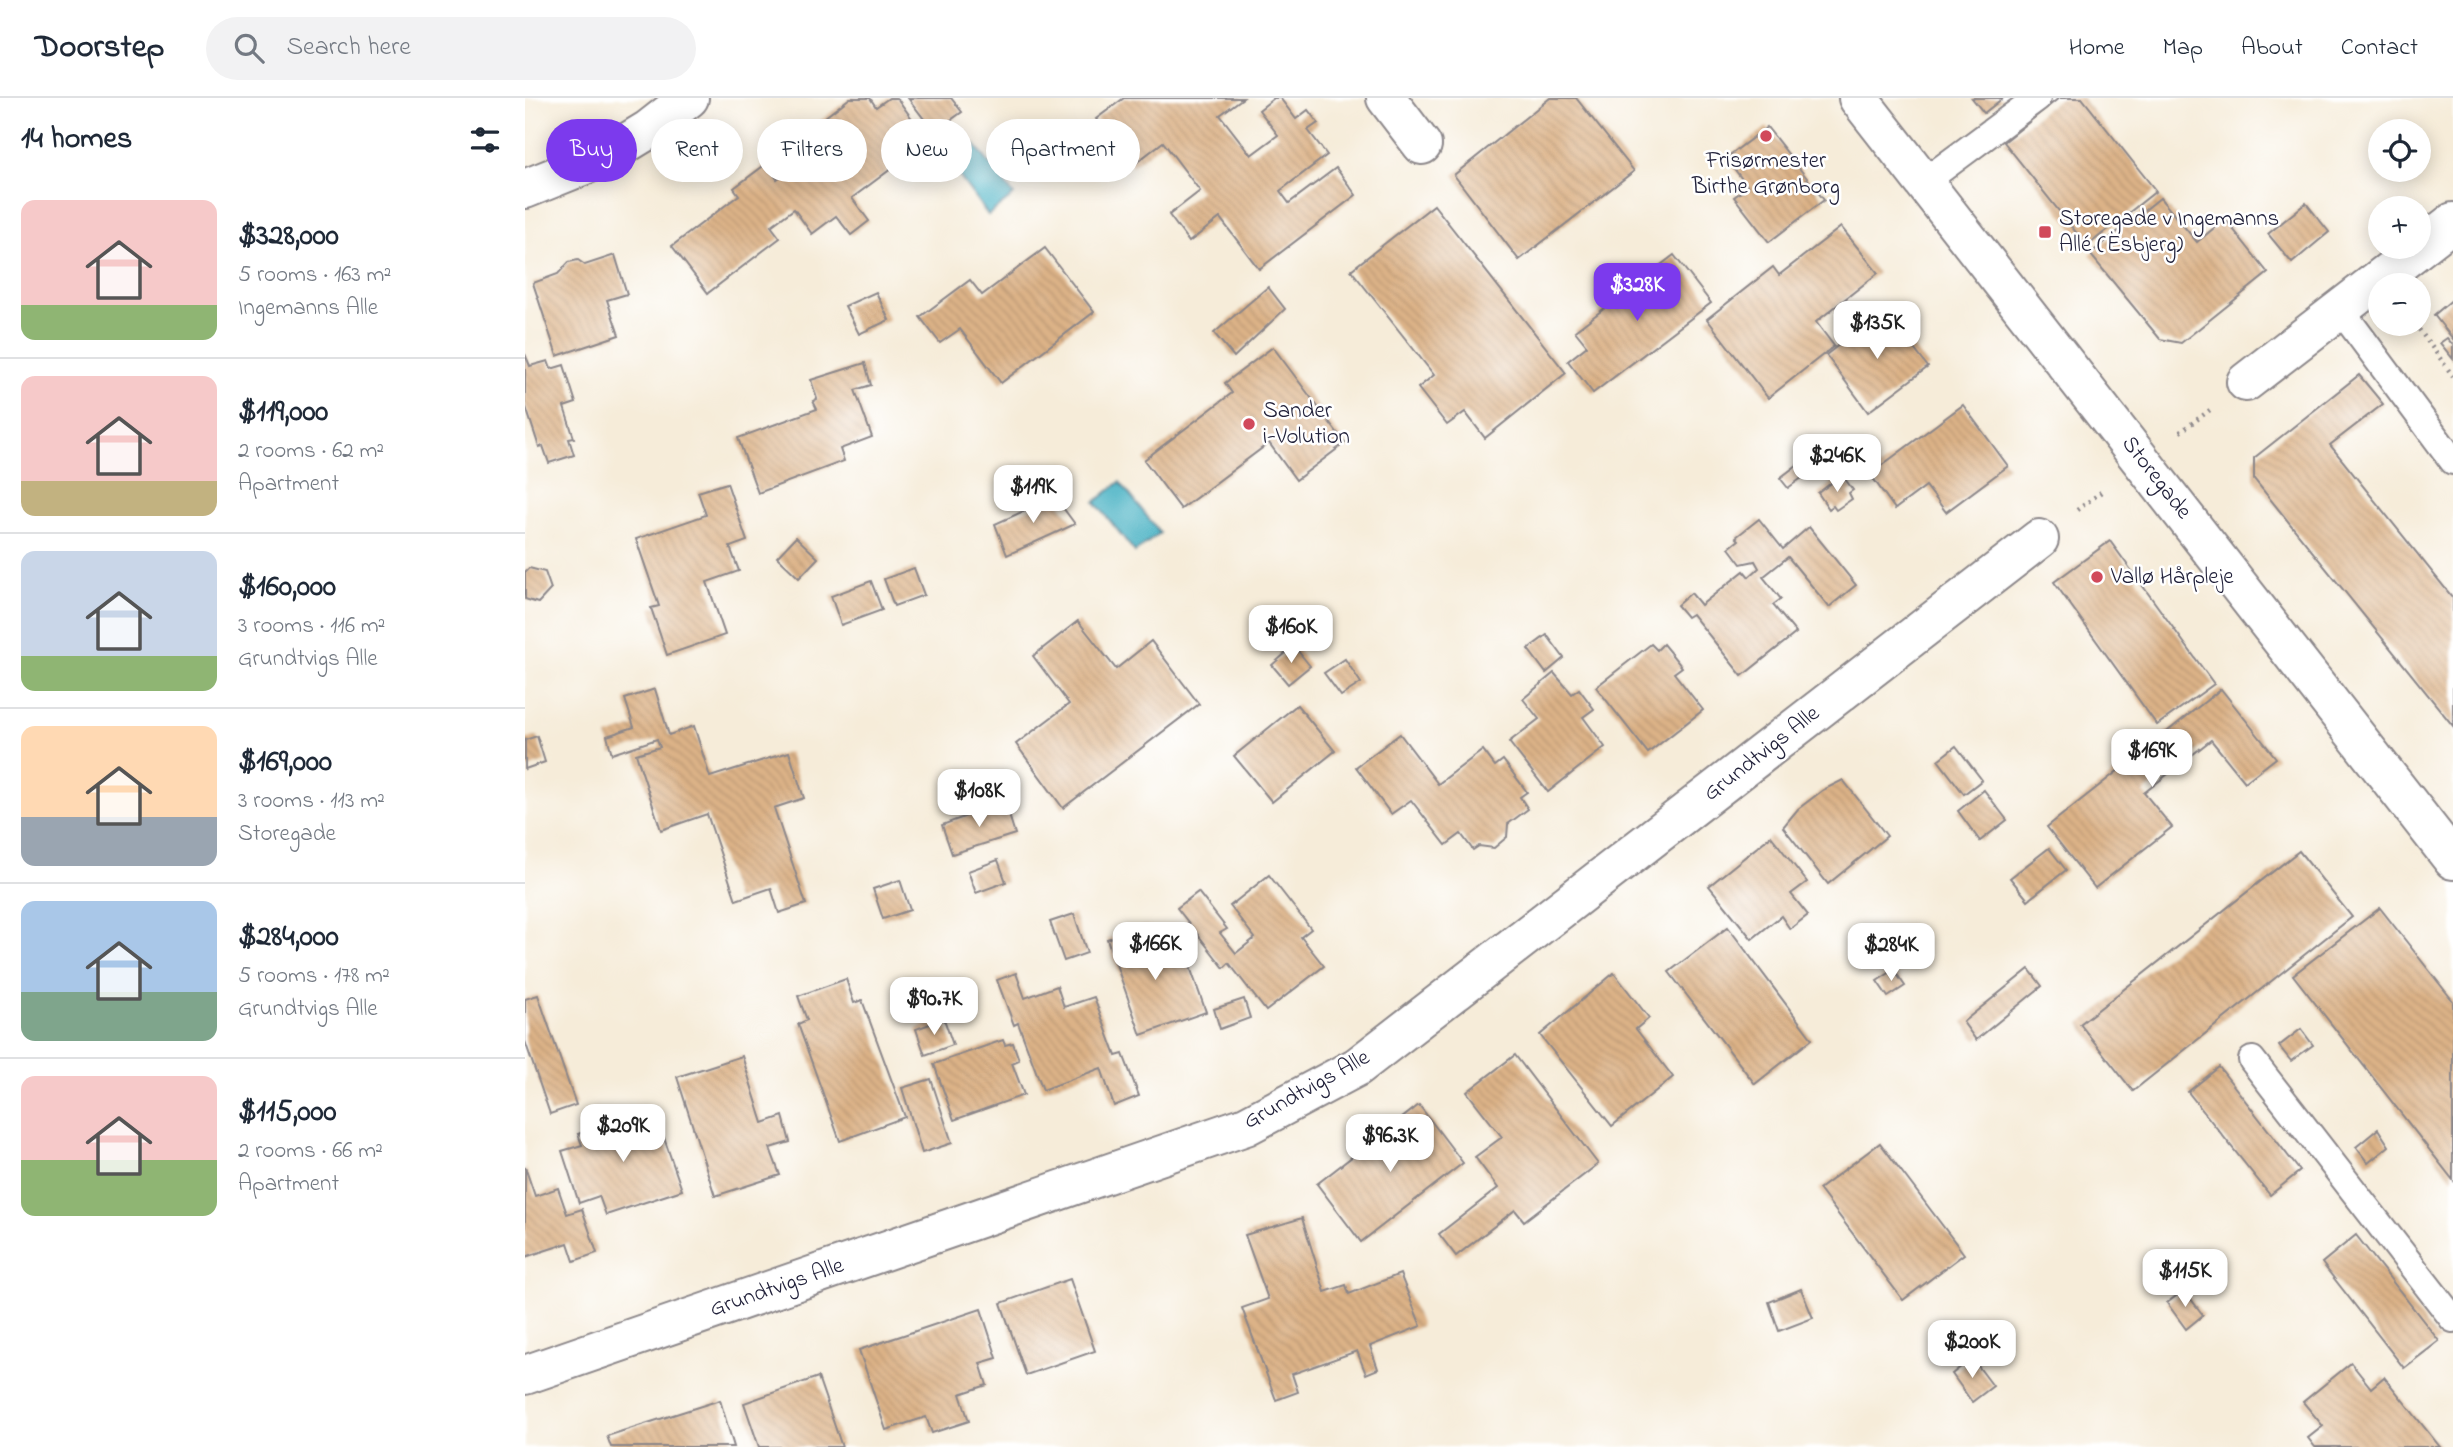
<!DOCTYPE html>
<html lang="en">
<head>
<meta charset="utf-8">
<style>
	body { margin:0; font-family:"Indie Flower",sans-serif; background:#f2f2f3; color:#1f2937; height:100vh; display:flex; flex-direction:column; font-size:26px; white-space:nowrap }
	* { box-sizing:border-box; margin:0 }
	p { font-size:23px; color:#747a83 }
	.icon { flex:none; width:38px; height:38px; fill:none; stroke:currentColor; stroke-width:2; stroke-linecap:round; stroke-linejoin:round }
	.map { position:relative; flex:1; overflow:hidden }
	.sheet { display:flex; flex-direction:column; background:#fff; width:525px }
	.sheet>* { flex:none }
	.top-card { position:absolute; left:21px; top:21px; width:665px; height:63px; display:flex; gap:14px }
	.controls { position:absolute; left:1843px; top:21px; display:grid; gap:14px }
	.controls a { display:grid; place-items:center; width:63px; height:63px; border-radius:50%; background:#fff; box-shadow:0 4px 18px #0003; font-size:35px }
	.price { position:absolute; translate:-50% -60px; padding:0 16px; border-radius:14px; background:#fff; color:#222; font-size:23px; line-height:46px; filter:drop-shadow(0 2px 4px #0008) }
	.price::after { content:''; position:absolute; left:50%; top:42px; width:21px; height:16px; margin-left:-10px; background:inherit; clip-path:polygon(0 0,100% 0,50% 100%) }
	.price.selected { background:#7c3aed; color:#fff }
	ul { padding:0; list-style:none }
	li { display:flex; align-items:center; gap:21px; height:175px; padding:0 21px }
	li+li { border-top:2px solid #e0e1e3 }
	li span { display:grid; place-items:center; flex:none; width:196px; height:140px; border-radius:14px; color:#555 }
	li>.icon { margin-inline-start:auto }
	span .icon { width:84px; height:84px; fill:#fffc; stroke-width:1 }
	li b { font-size:30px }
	h2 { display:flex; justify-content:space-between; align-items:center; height:84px; padding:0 21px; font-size:30px }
	.chip { padding:0 24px; border-radius:32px; background:#fff; box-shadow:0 4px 18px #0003; font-size:24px; line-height:63px }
	.chip.selected { background:#7c3aed; color:#fff }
	header { display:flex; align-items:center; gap:42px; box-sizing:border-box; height:98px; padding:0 35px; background:#fff; border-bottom:2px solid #e0e1e3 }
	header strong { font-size:33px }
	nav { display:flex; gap:38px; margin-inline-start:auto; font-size:24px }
	.search { width:490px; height:63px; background:#f2f2f3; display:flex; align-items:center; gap:18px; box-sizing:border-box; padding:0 24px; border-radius:38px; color:#747a83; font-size:26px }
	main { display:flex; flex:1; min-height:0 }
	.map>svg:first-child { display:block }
	.water { fill:#44b0c2; stroke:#33697e; stroke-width:2 }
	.building { fill:url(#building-back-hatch) }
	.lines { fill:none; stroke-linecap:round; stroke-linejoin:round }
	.service-casing { stroke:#8c878a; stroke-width:30 }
	.minor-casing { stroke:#8c878a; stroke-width:42 }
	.tertiary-casing { stroke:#8c878a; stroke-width:42 }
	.path { stroke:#8c878a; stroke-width:4.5; stroke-dasharray:2 5; stroke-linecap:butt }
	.service { stroke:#fff; stroke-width:26 }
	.minor { stroke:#fff; stroke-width:38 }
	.tertiary { stroke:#fff; stroke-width:38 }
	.poi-dot { fill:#d1495b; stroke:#fff; stroke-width:2.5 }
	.labels { text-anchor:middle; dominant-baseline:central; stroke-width:5; stroke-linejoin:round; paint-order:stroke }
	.poi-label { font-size:23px; fill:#22223b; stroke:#fff; text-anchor:start }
	.street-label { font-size:23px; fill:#22223b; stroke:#fff }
</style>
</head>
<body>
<header>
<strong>Doorstep</strong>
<div class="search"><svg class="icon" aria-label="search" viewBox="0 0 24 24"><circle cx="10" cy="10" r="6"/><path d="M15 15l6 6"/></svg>Search here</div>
<nav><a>Home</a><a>Map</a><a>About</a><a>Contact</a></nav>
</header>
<main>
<section class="sheet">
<h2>14 homes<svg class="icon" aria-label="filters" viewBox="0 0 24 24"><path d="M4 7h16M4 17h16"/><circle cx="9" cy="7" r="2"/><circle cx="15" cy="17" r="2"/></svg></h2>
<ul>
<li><span style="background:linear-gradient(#f6c9c9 75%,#8fb573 0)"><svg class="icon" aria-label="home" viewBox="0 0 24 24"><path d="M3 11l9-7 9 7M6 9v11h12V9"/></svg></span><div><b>$328,000</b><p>5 rooms · 163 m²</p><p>Ingemanns Alle</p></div></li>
<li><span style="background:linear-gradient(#f6c9c9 75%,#c2b280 0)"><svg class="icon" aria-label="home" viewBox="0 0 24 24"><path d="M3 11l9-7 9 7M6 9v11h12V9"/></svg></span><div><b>$119,000</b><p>2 rooms · 62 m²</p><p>Apartment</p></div></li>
<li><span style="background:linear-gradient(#c9d6e8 75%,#8fb573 0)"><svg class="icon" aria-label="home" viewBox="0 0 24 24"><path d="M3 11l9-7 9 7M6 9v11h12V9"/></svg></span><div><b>$160,000</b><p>3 rooms · 116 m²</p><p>Grundtvigs Alle</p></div></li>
<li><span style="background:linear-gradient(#ffd9b3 65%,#9aa5b1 0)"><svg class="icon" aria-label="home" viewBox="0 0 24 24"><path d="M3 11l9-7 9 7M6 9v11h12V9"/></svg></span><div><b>$169,000</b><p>3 rooms · 113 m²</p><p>Storegade</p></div></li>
<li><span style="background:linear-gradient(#a9c7e8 65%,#7fa58c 0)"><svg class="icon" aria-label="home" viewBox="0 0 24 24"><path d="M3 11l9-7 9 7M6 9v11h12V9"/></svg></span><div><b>$284,000</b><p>5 rooms · 178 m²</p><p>Grundtvigs Alle</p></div></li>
<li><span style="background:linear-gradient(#f6c9c9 60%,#8fb573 0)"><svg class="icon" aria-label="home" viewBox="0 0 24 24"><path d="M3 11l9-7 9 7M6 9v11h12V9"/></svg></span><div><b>$115,000</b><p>2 rooms · 66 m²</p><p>Apartment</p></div></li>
</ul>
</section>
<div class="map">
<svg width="1928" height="1349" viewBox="0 0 1928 1349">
	<defs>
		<pattern id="building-back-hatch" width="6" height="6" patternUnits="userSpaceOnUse" patternTransform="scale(1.75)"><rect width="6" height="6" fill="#dcb287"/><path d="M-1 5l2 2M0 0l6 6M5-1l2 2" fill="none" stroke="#bc9975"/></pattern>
	</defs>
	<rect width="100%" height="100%" fill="#fff"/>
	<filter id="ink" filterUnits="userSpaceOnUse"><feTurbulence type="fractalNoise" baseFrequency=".0143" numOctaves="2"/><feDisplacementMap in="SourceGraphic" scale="14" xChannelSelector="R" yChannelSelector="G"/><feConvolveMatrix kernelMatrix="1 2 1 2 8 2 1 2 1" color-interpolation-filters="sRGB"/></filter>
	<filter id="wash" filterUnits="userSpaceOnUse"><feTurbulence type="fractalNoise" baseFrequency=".00686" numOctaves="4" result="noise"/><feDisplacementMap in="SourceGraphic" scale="28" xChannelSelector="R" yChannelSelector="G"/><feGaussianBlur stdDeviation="1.57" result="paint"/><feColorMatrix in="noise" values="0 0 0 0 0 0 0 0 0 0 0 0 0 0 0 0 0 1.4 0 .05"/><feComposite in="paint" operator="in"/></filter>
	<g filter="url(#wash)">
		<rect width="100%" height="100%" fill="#f6ecd9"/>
		<g class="water">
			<polygon points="450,47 489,97 463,117 425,66"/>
			<polygon points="595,384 635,435 610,454 570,404"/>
		</g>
		<g id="blocks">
			<g class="building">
				<polygon points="325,0 345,0 351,9 364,0 372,0 390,25 373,38 386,56 327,100 344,123 326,137 311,118 287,136 269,111 246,128 255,140 183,195 147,148 214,97 209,90 241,66 252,81 272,66 283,80 297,69 274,39"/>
				<polygon points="383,0 426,0 437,14 409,34"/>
				<polygon points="599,0 718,0 695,17 726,57 753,37 734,12 749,0 755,0 771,21 783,12 793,25 783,32 802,57 755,93 764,105 811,70 831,97 734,171 695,120 664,144 644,117 675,93 638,44 607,68 571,21"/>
				<polygon points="1025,0 1051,0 1109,73 994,162 929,77"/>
				<polygon points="1447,0 1478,0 1459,15"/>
				<polygon points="1534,0 1557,0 1631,93 1562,148 1479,44"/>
				<polygon points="1242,29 1299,102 1244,144 1209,99 1223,89 1201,60"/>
				<polygon points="1635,100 1672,144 1700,121 1743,175 1656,245 1635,241 1565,156"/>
				<polygon points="1781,105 1804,134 1767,165 1743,136"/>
				<polygon points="909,107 1041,275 960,340 940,314 922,327 893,290 909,277 826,172"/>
				<polygon points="1316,129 1353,175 1291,224 1309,248 1243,300 1182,221 1248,169 1254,177"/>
				<polygon points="520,150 569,214 476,285 435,231 415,245 395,219 445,182 457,197"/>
				<polygon points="90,157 102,196 82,202 94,237 32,258 8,185 33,176 44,164 53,162 60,167"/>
				<polygon points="1149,157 1186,205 1068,295 1043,263 1062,248 1050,233"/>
				<polygon points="743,189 760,211 709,259 689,235"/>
				<polygon points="351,194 364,222 334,236 320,208"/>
				<polygon points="1928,201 1928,241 1909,217"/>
				<polygon points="1359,212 1403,269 1343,314 1301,257"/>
				<polygon points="1922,240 1928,247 1928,261 1915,245"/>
				<polygon points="748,249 820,345 771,382 744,345 656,411 619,362 707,295 700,285"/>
				<polygon points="0,256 5,268 23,263 26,271 39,267 51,305 39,309 49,340 44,341 49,357 24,365 18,348 14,349 0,306"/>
				<polygon points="340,265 346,287 330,292 347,339 315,351 319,363 233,395 213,340 292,311 288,303 292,301 286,282"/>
				<polygon points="1834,277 1858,306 1805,347 1928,500 1928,628 1729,381 1729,360"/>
				<polygon points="1438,307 1483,368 1421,414 1401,388 1370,411 1345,376"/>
				<polygon points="1292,352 1300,363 1263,390 1255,380"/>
				<polygon points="1317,377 1328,392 1324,395 1327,401 1311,412 1308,408 1304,411 1293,395"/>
				<polygon points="202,385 222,443 205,449 214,473 182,484 200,537 142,557 126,510 134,508 111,441 181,417 173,394"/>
				<polygon points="530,399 550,426 482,457 470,426"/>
				<polygon points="1234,421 1258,451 1284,429 1331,487 1304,509 1263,459 1238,479 1256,501 1248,507 1271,535 1217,578 1167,516 1162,519 1152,507 1166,495 1176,507 1219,473 1224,479 1234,470 1230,463 1216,466 1204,450 1214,442 1211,439"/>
				<polygon points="271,439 293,460 274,480 252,459"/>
				<polygon points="1585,443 1689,586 1632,627 1529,484"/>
				<polygon points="4,470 20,474 26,491 13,505 0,501 0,474"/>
				<polygon points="389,470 399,497 369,508 359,481"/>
				<polygon points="346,483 357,512 316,527 306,498"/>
				<polygon points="553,523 591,571 626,543 674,606 538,710 491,646 544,606 508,558"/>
				<polygon points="1022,537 1039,560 1021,575 1003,551"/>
				<polygon points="1126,546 1132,552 1138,546 1157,569 1149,575 1178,612 1123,655 1071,589"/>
				<polygon points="769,548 785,568 763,586 747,567"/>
				<polygon points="820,561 836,585 816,598 799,575"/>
				<polygon points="1029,575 1047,596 1054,591 1069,611 1058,619 1080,649 1023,694 984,644 1014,621 998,601"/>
				<polygon points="130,591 144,637 169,628 185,679 264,654 279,700 249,710 281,806 254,815 246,790 211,802 182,716 136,732 111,656 135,649 132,641 87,656 82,638 109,629 100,601"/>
				<polygon points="1696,591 1751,660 1720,684 1686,642 1619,695 1647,729 1570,790 1522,729"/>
				<polygon points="772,607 810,653 747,704 709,658"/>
				<polygon points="875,636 913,686 958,652 970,668 978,662 1002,694 995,699 1003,711 983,726 982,739 969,750 954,748 948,752 936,736 921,747 886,702 866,716 831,669"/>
				<polygon points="12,638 20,664 0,671 0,642"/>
				<polygon points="1431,648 1457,682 1439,696 1413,662"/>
				<polygon points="1318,682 1362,738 1303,786 1258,729 1273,711 1298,692"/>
				<polygon points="1459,692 1482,722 1455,743 1433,713"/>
				<polygon points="480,704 490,736 427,756 417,727"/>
				<polygon points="1246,738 1282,784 1266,796 1283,817 1265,831 1256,818 1227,841 1184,788"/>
				<polygon points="1524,750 1541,772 1503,802 1485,780"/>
				<polygon points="1774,753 1827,819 1608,993 1555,926"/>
				<polygon points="473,762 481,784 451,795 443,773"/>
				<polygon points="744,777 786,831 776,839 799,868 741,913 704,865 699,870 652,810 673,794 702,831 695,835 711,855 730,840 705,808"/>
				<polygon points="375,782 385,812 358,821 348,791"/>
				<polygon points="1855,810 1928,903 1928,1082 1768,877"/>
				<polygon points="549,816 562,855 539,863 525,824"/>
				<polygon points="622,828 634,864 660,855 681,914 616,937 582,841"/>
				<polygon points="1203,829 1287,941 1230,986 1144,874"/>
				<polygon points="1504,871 1517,888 1451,942 1438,924"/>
				<polygon points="1369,872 1380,888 1363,899 1352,883"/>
				<polygon points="491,875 500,900 532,888 539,909 569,899 591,958 598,956 614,998 589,1008 576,970 518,992 493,925 489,927 472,882"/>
				<polygon points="1089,875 1124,920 1111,931 1148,979 1087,1028 1015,937"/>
				<polygon points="321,881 329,905 337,902 380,1019 315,1043 273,926 282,922 273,898"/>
				<polygon points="13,897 51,1007 25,1016 0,943 0,901"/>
				<polygon points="719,901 725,920 695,931 689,911"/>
				<polygon points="419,921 428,947 400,957 391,931"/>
				<polygon points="1776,931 1788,947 1766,963 1754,948"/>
				<polygon points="478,942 480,947 488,945 494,962 487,965 499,997 429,1022 409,966"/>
				<polygon points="990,957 1073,1066 999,1123 990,1112 931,1158 914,1136 973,1090 950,1059 977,1039 942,994"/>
				<polygon points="217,958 238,1025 258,1018 265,1044 245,1050 255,1077 190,1098 152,979"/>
				<polygon points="1694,969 1775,1073 1745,1097 1663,994"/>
				<polygon points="406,981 427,1045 397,1055 377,990"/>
				<polygon points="894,1007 938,1065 836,1144 792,1086"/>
				<polygon points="129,1011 157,1092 81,1117 74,1098 54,1105 37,1053 57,1047 53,1036"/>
				<polygon points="1853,1031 1864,1048 1843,1065 1831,1049"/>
				<polygon points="1355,1045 1439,1156 1378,1202 1294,1091"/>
				<polygon points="0,1069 10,1098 33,1090 42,1116 57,1111 72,1155 49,1163 43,1145 0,1159"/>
				<polygon points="777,1120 800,1194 821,1187 824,1196 875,1176 896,1228 845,1248 853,1271 841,1276 832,1253 767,1276 773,1294 751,1302 717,1210 743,1201 720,1137"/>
				<polygon points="1831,1137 1914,1243 1879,1270 1797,1165"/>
				<polygon points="545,1181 570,1253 501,1277 476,1205"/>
				<polygon points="1276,1191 1288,1220 1254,1233 1244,1204"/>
				<polygon points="1659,1192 1678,1217 1661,1231 1642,1205"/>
				<polygon points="456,1211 472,1260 455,1265 462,1287 435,1296 444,1323 407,1335 401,1319 361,1332 334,1252"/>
				<polygon points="1447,1260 1468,1288 1447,1304 1427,1276"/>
				<polygon points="1826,1265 1846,1290 1859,1279 1915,1349 1790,1349 1783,1340 1798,1328 1778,1304"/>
				<polygon points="293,1279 317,1349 234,1349 219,1305"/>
				<polygon points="195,1302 209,1349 86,1349 82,1338"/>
			</g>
		</g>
	</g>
	<g filter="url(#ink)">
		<use href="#blocks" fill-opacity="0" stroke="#8c878a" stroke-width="2"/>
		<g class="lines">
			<defs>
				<g id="service">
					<polyline points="1399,84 1512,0"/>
					<polyline points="1815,211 1928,363"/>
					<polyline points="1727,962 1928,1221"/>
				</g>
				<g id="minor">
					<polyline points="861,0 897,47"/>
					<polyline points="0,91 77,60 123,32 164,0"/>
					<polyline points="1721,284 1928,124"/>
					<polyline points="0,1277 721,1028 832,969 1514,441"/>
				</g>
				<polyline id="tertiary" points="1333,0 1928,762"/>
			</defs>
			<use href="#service" class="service-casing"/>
			<use href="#minor" class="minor-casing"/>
			<use href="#tertiary" class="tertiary-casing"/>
			<g class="path">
				<polyline points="1890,226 1928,278"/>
				<polyline points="1655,334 1685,312"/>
				<polyline points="1552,412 1579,392"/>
			</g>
			<use href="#service" class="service"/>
			<use href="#minor" class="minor"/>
			<use href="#tertiary" class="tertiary"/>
		</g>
	</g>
	<g class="poi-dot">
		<circle cx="1241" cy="38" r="7"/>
		<rect x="1513" y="127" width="14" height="14" rx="3.5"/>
		<circle cx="724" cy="326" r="7"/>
		<circle cx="1572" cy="479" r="7"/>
	</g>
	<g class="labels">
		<g class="poi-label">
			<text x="1241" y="63" text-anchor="middle">Frisørmester<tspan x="1241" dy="26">Birthe Grønborg</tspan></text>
			<text x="1534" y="121">Storegade v Ingemanns<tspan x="1534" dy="26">Allé (Esbjerg)</tspan></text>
			<text x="738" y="313">Sander<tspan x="738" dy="26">i-Volution</tspan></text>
			<text x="1586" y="479">Vallø Hårpleje</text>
		</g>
		<g class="street-label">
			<text transform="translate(1631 380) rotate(52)">Storegade</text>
			<text transform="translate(1237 656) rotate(-38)">Grundtvigs Alle</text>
			<text transform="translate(782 992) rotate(-29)">Grundtvigs Alle</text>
			<text transform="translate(252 1190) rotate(-19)">Grundtvigs Alle</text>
		</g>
	</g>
</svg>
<div class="controls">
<a><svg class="icon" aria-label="locate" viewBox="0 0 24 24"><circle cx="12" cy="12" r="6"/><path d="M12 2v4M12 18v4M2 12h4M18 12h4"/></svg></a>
<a>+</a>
<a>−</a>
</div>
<b class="price selected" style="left:1112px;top:225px">$328K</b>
<b class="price" style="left:1352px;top:263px">$135K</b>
<b class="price" style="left:1312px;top:396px">$246K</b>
<b class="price" style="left:508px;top:427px">$119K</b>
<b class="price" style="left:766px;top:567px">$160K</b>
<b class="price" style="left:1627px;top:691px">$169K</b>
<b class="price" style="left:454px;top:731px">$108K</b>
<b class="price" style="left:630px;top:884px">$166K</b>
<b class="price" style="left:1366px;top:885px">$284K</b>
<b class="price" style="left:409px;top:939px">$90.7K</b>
<b class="price" style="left:98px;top:1066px">$209K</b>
<b class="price" style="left:865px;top:1076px">$96.3K</b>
<b class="price" style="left:1660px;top:1211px">$115K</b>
<b class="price" style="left:1447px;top:1282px">$200K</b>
<div class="top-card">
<a class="chip selected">Buy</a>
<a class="chip">Rent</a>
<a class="chip">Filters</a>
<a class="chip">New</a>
<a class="chip">Apartment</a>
</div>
</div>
</main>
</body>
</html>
